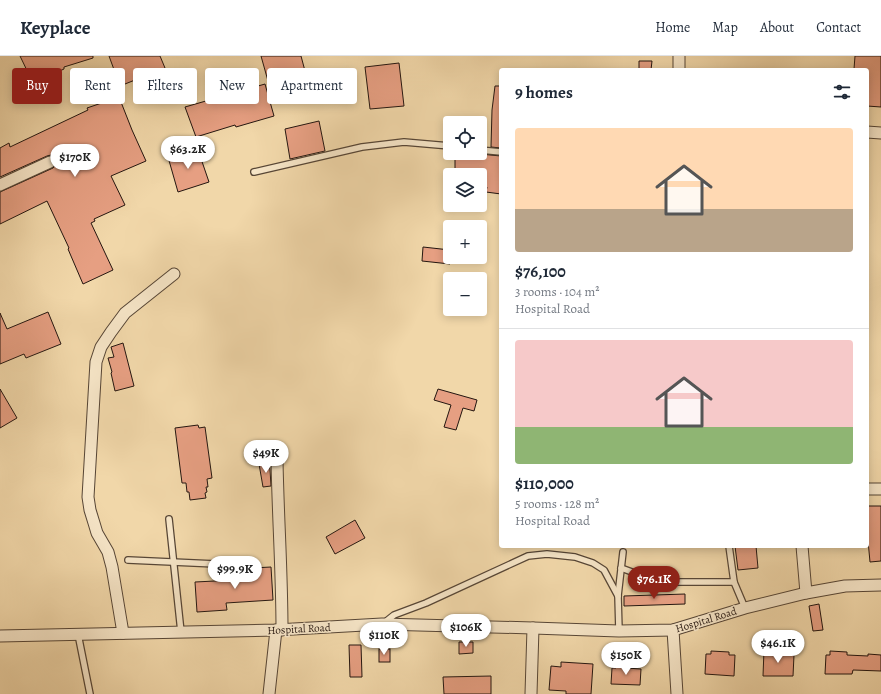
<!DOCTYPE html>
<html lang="en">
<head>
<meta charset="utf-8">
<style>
	body { margin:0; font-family:Alegreya,serif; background:#f6f6f7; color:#1f2937; height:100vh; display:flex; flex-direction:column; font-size:15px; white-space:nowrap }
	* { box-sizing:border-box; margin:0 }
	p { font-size:13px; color:#747a83 }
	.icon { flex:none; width:22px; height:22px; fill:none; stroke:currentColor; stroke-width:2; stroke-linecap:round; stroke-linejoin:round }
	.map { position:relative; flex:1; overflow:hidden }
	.sheet { position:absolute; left:499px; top:12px; width:370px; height:480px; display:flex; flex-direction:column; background:#fff; border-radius:4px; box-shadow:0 2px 10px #0003 }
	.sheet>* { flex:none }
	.banner { position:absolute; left:12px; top:12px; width:380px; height:36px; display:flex; gap:8px }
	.fabs { position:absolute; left:443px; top:60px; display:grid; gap:8px }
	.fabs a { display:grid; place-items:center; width:44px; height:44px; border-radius:4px; background:#fff; box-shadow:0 2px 10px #0003; font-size:20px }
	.price { position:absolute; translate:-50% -34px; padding:0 9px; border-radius:14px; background:#fff; color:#222; font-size:13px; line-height:26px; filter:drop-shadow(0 1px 2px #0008) }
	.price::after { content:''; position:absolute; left:50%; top:24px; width:12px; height:9px; margin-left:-6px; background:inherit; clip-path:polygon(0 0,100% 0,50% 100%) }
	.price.selected { background:#8f2418; color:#fff }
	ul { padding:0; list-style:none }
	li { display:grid; align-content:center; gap:8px; height:212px; padding:0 16px }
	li+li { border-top:1px solid #e0e1e3 }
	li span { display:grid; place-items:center; height:124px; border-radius:4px; color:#555 }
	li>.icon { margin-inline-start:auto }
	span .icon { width:72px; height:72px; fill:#fffc; stroke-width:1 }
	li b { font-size:17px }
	h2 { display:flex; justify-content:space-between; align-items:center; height:48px; padding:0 16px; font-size:17px }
	.tag { padding:0 14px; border-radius:4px; background:#fff; box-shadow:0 2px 10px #0003; font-size:14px; line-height:36px }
	.tag.selected { background:#8f2418; color:#fff }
	header { display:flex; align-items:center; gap:24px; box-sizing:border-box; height:56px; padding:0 20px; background:#fff; border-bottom:1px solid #e0e1e3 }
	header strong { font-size:19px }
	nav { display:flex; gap:22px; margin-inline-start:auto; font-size:14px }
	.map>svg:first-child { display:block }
	.building { fill:#e69f82; stroke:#241610 }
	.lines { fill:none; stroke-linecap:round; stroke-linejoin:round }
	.service-casing { stroke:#574636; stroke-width:8 }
	.minor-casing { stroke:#574636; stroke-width:13 }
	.service { stroke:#f6e5c7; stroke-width:5.5 }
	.minor { stroke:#f6e5c7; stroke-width:11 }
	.labels { text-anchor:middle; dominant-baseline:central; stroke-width:3; stroke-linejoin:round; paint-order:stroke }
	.street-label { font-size:11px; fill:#241610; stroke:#f6e5c7 }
</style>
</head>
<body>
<header>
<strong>Keyplace</strong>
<nav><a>Home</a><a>Map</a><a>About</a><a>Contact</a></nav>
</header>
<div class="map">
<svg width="881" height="638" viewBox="0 0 881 638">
	<rect width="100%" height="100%" fill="#f1d7a9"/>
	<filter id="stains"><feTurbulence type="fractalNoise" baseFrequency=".005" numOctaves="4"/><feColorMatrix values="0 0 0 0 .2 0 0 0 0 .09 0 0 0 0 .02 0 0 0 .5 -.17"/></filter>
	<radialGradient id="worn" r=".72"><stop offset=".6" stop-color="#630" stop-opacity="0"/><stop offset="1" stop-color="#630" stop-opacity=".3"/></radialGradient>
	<g class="building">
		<polygon points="20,0 93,0 93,2 64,11 64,13 33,27"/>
		<polygon points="109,0 160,0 165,12 120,30"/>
		<polygon points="261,0 301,0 305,15 268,25"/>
		<polygon points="855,0 881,0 881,51 867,50 867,14 854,13"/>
		<polygon points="639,5 652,5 651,14 639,14"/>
		<polygon points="399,7 404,50 370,53 365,11"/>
		<polygon points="265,28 274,60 236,71 235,69 196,81 185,51"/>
		<polygon points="495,30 501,30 501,92 491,91 492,54"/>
		<polygon points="119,41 132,74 146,105 111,120 125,149 94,163 95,165 91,167 113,214 83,228 68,193 69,192 47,145 0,168 0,136 53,112 55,110 57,107 56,103 54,100 51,99 47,100 0,121 0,92 9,87 10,91 88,54 87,52"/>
		<polygon points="319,65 325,95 290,103 285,73"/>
		<polygon points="197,91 209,126 178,136 168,101"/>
		<polygon points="455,97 477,97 480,98 501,100 501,138 486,136 487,131 480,131 480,119 455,119"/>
		<polygon points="423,191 450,194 450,208 422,205"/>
		<polygon points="48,256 61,288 26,302 24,298 0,308 0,257 7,273"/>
		<polygon points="123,287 134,330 115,335 111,317 112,316 108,302 114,301 111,291"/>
		<polygon points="0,333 17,362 0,372"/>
		<polygon points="438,333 477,344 474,355 463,352 456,374 444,371 451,349 434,344"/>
		<polygon points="198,369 199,372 205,371 212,422 207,423 208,431 206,431 207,436 205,437 206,442 190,444 189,436 187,436 186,427 182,427 175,372"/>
		<polygon points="269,406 270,414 271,430 263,431 259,408"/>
		<polygon points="867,450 881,450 881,505 870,506 867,474"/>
		<polygon points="355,464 365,482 335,498 326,481"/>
		<polygon points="735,490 756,490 758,512 738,514"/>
		<polygon points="271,511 273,544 226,547 227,554 197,556 195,526 235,524 234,513"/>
		<polygon points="685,538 685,548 624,550 624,540"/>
		<polygon points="819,548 823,574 813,575 809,550"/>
		<polygon points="459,586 473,586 473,597 459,598"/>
		<polygon points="349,589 361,589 362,621 350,621"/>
		<rect x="379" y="593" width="11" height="13"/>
		<polygon points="764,594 788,595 787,599 794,599 793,620 763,620"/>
		<polygon points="711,595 729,596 729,599 735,599 734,620 705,618 706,598 711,598"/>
		<polygon points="830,595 847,596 847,599 868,600 868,598 881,599 881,615 853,614 852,618 825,618 826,599 830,599"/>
		<polygon points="561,606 593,608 591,638 566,638 566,635 549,634 551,610 561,611"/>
		<polygon points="616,609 626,610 626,612 641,613 640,629 611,628 612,612 616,612"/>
		<polygon points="491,620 491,638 444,638 443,621"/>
	</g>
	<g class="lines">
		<defs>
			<g id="service">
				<polyline points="480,94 501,96"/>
				<polyline points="254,116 362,91 404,86 450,90"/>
				<polyline points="169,463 181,576"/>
				<polyline points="128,504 216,508"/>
				<polyline points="621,512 632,516 640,526 734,526 729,490"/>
				<polyline points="734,526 745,552"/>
				<polyline points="384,567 394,559 426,547 528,500 547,498 575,501 593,507 604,514 618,540"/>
				<polyline points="619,575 618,540 623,496"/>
				<polyline points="78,578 90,638"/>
			</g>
			<g id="minor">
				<polyline points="679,14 679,0"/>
				<polyline points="867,76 881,77"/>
				<polyline points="0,129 50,106"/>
				<path d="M277,404C278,461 282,517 282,574"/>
				<polyline points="867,433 881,433"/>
				<polyline points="802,490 806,537"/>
				<polyline points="673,574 677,638"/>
				<polyline points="123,577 112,511 108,496 97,477 94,467 90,454 88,441 96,306 101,291 111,276 125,257 174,218"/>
				<polyline points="0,580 276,574 382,568 533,572 619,575 673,574 745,552 806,537 845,530 881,529"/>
				<polyline points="269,638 276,574"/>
				<polyline points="531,638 533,572"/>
			</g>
		</defs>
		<use href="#service" class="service-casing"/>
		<use href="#minor" class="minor-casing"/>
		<use href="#service" class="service"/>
		<use href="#minor" class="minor"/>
	</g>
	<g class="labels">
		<g class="street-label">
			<text transform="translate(706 564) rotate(-17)">Hospital Road</text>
			<text transform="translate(299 573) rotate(-3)">Hospital Road</text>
		</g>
	</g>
	<rect width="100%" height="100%" filter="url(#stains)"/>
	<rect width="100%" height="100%" fill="url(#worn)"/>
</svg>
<div class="fabs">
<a><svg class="icon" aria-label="locate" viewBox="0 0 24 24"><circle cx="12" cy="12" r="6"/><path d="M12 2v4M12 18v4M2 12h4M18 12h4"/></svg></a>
<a><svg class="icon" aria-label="layers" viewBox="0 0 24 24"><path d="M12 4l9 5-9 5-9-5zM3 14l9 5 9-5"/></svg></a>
<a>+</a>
<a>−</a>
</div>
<b class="price" style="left:188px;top:114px">$63.2K</b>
<b class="price" style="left:75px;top:122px">$170K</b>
<b class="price" style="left:266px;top:418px">$49K</b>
<b class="price" style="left:235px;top:534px">$99.9K</b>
<b class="price selected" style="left:654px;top:544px">$76.1K</b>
<b class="price" style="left:466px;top:592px">$106K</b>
<b class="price" style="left:384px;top:600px">$110K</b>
<b class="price" style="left:778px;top:608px">$46.1K</b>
<b class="price" style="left:626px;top:620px">$150K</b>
<div class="banner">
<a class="tag selected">Buy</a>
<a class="tag">Rent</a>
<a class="tag">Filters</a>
<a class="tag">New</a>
<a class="tag">Apartment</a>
</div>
<section class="sheet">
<h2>9 homes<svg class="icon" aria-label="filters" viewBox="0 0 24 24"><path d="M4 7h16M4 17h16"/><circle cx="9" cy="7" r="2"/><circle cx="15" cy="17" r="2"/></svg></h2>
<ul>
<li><span style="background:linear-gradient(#ffd9b3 65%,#b9a48a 0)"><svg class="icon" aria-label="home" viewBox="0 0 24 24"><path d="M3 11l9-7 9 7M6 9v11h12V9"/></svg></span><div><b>$76,100</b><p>3 rooms · 104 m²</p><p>Hospital Road</p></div></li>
<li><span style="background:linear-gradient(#f6c9c9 70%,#8fb573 0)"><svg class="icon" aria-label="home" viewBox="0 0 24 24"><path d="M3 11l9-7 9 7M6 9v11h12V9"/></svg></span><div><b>$110,000</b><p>5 rooms · 128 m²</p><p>Hospital Road</p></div></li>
</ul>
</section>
</div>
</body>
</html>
